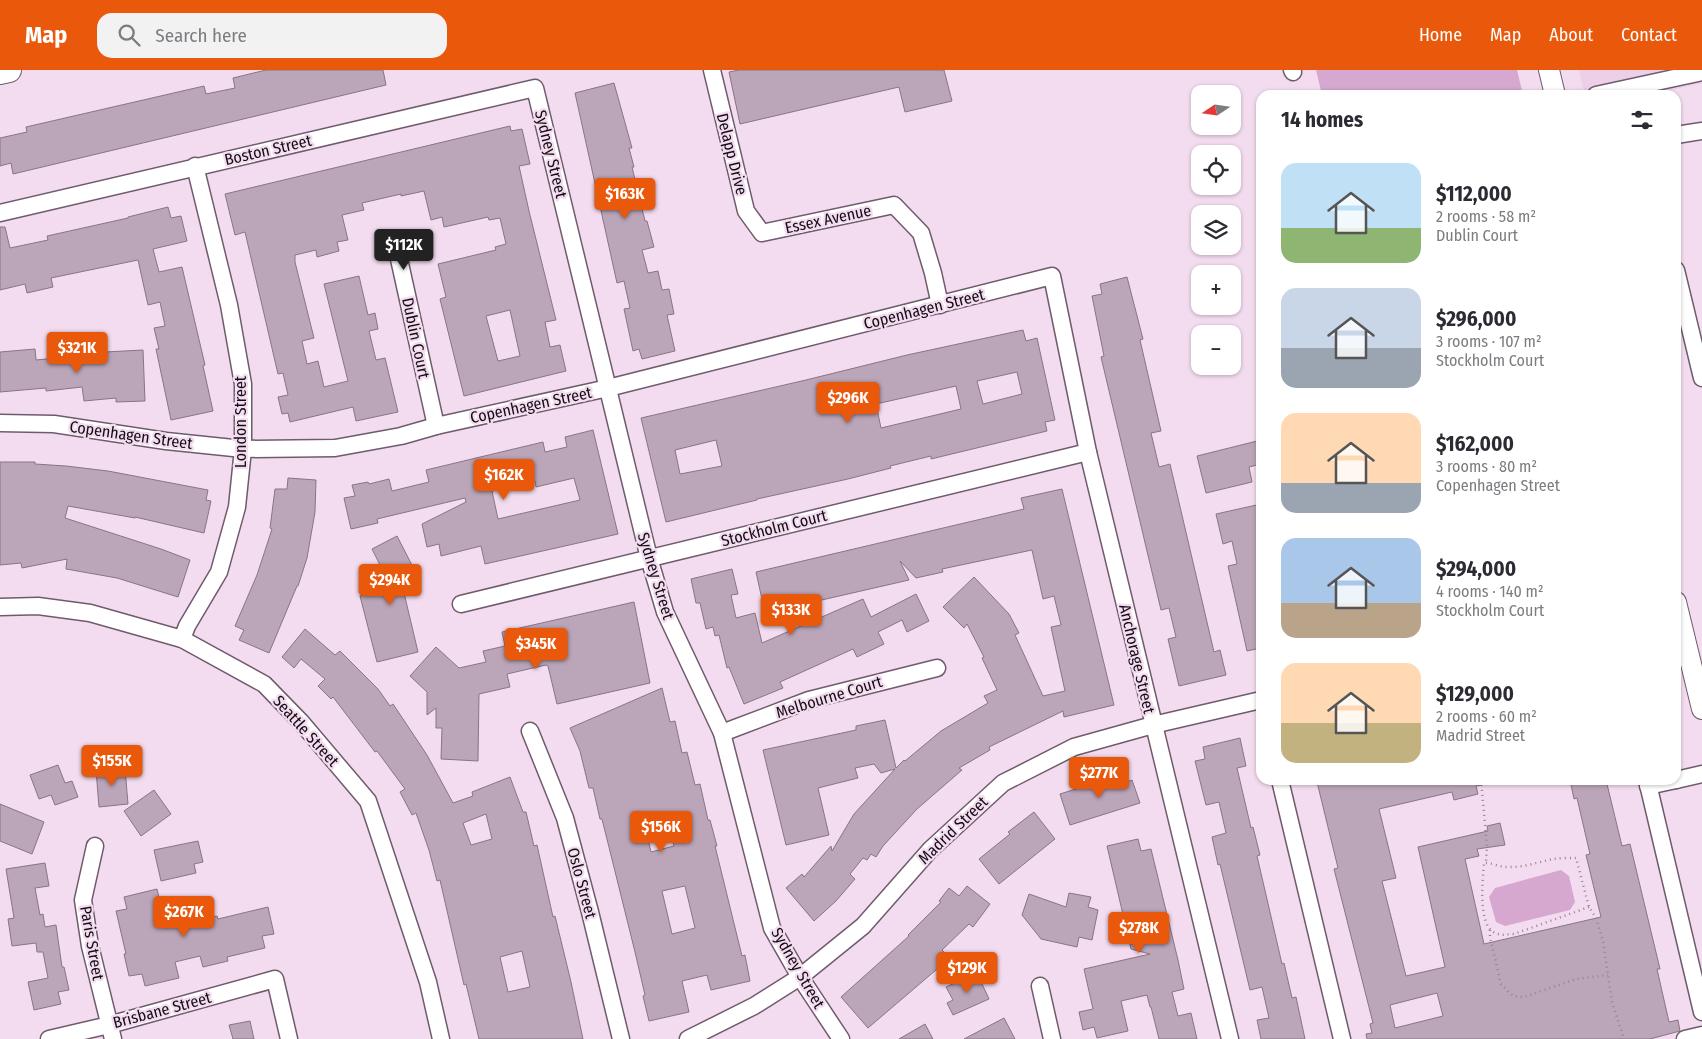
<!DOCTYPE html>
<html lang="en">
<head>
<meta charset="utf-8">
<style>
	body { margin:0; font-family:"Fira Sans Condensed",sans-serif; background:#f2f2f3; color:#2b2b33; height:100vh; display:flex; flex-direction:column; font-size:19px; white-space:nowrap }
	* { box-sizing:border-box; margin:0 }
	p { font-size:16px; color:#7c7c81 }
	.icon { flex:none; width:28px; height:28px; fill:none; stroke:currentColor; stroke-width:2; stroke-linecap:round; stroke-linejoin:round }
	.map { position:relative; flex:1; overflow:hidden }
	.panel { position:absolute; left:1256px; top:20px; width:425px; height:695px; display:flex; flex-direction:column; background:#fff; border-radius:15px; box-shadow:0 1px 4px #0004 }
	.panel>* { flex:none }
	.needle { width:32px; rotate:257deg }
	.fabs { position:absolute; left:1191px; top:15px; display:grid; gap:10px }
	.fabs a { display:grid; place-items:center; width:50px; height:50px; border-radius:10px; background:#fff; box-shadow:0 1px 4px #0004; font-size:25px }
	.price { position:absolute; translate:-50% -42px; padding:0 11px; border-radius:5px; background:#ea580c; color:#fff; font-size:16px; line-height:32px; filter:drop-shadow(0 1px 2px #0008) }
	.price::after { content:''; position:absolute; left:50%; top:30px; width:15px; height:11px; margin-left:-8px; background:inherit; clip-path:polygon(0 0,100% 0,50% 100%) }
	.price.selected { background:#222; color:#fff }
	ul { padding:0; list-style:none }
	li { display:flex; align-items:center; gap:15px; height:125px; padding:0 25px }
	li span { display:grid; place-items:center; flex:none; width:140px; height:100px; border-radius:15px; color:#555 }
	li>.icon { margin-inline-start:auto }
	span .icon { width:60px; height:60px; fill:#fffc; stroke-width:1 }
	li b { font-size:21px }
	h2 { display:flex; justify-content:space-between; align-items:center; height:60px; padding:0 25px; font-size:21px }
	header { display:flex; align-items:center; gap:30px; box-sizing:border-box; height:70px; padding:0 25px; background:#ea580c; color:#fff }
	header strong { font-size:24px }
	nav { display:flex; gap:28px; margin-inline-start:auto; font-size:18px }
	.search { width:350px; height:45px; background:#f2f2f3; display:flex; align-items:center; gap:12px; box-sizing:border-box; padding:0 18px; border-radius:15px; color:#7c7c81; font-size:19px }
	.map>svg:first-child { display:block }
	.built { fill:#edcfe8 }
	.green { fill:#d6a7cf }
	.building { fill:#bba5b8; stroke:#897485; fill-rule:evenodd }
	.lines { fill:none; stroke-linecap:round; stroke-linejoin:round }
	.minor-casing { stroke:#6f5b6c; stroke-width:19 }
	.major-casing { stroke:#6f5b6c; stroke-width:22 }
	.highway-casing { stroke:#6f5b6c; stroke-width:26 }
	.path { stroke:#958492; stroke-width:2.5; stroke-dasharray:1 4; stroke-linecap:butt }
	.minor { stroke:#fff; stroke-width:16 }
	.major { stroke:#fff; stroke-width:20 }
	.highway { stroke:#fff; stroke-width:24 }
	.labels { text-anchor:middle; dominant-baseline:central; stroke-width:4.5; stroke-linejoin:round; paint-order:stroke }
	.street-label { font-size:16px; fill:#140c13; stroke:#f3dcef }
</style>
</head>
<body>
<header>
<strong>Map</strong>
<div class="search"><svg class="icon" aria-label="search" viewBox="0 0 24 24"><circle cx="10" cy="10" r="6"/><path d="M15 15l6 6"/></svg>Search here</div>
<nav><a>Home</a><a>Map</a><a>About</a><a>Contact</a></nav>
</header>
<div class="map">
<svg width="1702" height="969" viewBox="0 0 1702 969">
	<rect width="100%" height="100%" fill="#f3dcef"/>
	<polygon class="built" points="1579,0 1702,0 1702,13 1650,25 1585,25"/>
	<g class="green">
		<polygon points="1316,0 1517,0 1523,25 1322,25"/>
		<polygon points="1561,800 1569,806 1575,832 1570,840 1505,856 1496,852 1489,827 1495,818"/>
	</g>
	<g class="building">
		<polygon points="266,0 383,0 386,15 13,104 11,93 0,96 0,68 27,62 26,57 204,16 206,24 235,18 233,8"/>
		<polygon points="739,0 944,0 952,31 905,42 899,17 740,54 729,2"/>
		<polygon points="614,13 632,78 629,78 634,97 632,97 645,151 647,151 654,177 642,180 648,203 658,201 662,220 669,219 674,244 667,245 675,281 642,289 639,279 633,281 624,239 630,238 624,211 617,213 575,23"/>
		<path d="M510,56L511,61L522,59L530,94L519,96L529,141L556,250L545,252L550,277L560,275L566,301L464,326L440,229L446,227L438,194L496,180L495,177L506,174L500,148L489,150L488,147L444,157L442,147L431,150L424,121L401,126V124L362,133L364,140L342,145L348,170L337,172L339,181L317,187L316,180L295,185V192L314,268L302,271L307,294L318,291L324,317L348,311L324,214L359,206L368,245L375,243L378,259L369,261L376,290L385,288L398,342L356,351L353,337L290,352L288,343L282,344L278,327L288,325L283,303L278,304L245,162L235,165L225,124ZM510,240L520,286L498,291L486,246Z"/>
		<polygon points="168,137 171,148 181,146 187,171 153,179 159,202 182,197 205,295 203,296 213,341 171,350 156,279 159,279 154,258 165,256 160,232 148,235 138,190 51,208 53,217 27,223 25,214 0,220 0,157 5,157 10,178 48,170 47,166 128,148 128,147"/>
		<polygon points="1127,207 1143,269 1140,270 1161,361 1151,363 1159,397 1170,394 1214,582 1220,580 1226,605 1179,616 1168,569 1176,567 1169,538 1161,540 1101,287 1104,286 1092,226 1102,224 1100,214"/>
		<path d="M1023,260L1026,271L1037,268L1055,350L1045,352L1047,361L931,389V386L890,396L891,398L848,409L757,429V430L666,452L641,348L806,310L907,285ZM1017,302L1022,324L983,334L977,311ZM956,316L961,339L881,358L876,334ZM716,370L722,396L680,404L675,380Z"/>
		<polygon points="35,279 36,290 78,286 78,282 105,279 105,282 143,280 145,331 116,332 116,328 84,331 82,317 46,321 46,318 0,322 0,282"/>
		<path d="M593,360L618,464L485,494L481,476L441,486L439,474L427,477L422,454L466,432L465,428L377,449L378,453L351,459L344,428L355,426L352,415L368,412L369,414L389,409L392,421L429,412L426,400L543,372L545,382L567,377L565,367ZM574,408L580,430L498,449L492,421L535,411L536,417Z"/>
		<polygon points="1261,370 1261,394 1249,397 1252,412 1206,423 1197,386"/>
		<polygon points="0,392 35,392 35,394 66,396 108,401 208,420 206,430 211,431 204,463 135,447 135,448 68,436 65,448 161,479 190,490 178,527 117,508 66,499 67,489 22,498 21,493 0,495"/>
		<polygon points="288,408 316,410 315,442 307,488 298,516 297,516 269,583 239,570 244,560 235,556 257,505 272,459 270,458 275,419 287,419"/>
		<polygon points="1062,419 1114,635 1064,647 1063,641 989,677 990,680 959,698 962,700 917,739 883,776 876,787 871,784 867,790 863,788 850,804 855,809 836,831 814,851 786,818 802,804 804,807 831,776 832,781 854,744 895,699 881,703 874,694 855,698 858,708 818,718 829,765 786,775 763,680 856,660 856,656 885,650 896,698 904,690 905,691 941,661 988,633 984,626 997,620 982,588 984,587 967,554 964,558 943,537 974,507 1009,544 1019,563 1015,565 1043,626 1065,621 1051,557 1061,555 1054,526 1043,529 1032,480 942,499 943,502 916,508 900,491 909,510 765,543 756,502 1024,439 1021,428"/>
		<polygon points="1261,434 1261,578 1247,581 1228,496 1237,494 1232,471 1223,474 1216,444"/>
		<polygon points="397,466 414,499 400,506 418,582 377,592 360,526 392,519 372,479"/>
		<polygon points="732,499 738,524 731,525 736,548 755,543 762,573 863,529 871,547 916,524 929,551 907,562 902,550 878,562 884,574 857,587 853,579 780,612 783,618 744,634 729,597 727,598 719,565 715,566 713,557 706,559 700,533 696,533 691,509"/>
		<polygon points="634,532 650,613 557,634 548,596 546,595 507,604 510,617 479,624 478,691 441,689 442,658 436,658 436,638 427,645 427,622 410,606 436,577 459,598 486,592 483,581 505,576 502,562"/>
		<path d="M305,559L335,585L340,581L378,619L390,636L393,634L427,685L453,733L473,726L472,722L510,707L523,742H526L534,776L537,775L553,847L555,846L571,912L583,969H479L466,914L464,915L440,810L437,811L429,780L416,743L412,745L400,722L405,719L377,681L375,682L333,627L331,629L318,616L325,609L301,589L294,598L282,587ZM486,744L492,769L471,775L463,753ZM522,881L530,917L508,922L500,887Z"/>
		<path d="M662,618L670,652L675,651L682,683L687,682L695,715L700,714L708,750H710L717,776H715L742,886L745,885L750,911L711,920L707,905L682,911L689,942L649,951L643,926L645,925L635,882L602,749H600L593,718H589L580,681L570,658ZM666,742L674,776L651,782L643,747ZM685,816L695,858L672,864L662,821Z"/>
		<polygon points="1240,668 1246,696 1237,698 1251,758 1253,757 1260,785 1257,786 1282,894 1284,893 1292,928 1296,927 1305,969 1261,969 1257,950 1269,948 1262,917 1250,920 1220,794 1218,795 1212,767 1226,763 1219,732 1206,735 1195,691 1205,689 1203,677"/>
		<polygon points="58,695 65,713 72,711 78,727 55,735 51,725 39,729 30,705"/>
		<polygon points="125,698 128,734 99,737 96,700"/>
		<polygon points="1118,703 1121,714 1132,710 1140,733 1070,755 1060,724 1101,711 1100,709"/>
		<path d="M1326,710H1481L1482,715L1476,716L1478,724L1454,730L1452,722L1379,739L1396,808L1382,811L1406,906L1445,897L1418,777L1488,761L1487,756L1500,753L1505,775L1477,779L1479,786L1465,789L1484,874L1601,847L1586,785L1590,784L1577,728L1574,729L1570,710H1606L1622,776L1630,774L1660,899H1657L1669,952L1678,950L1680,961L1650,969H1367L1366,964L1372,963L1370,954L1373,953L1334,799L1338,798L1317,712ZM1437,923L1443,946L1395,958L1390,935Z"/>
		<polygon points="154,720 171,744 141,766 124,741"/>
		<polygon points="0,734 44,752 32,784 0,771"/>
		<polygon points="1034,742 1055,769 999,814 979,789 1010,764 1008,762"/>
		<polygon points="1138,769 1141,781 1151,779 1178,890 1184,919 1172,922 1178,946 1191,943 1197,969 1159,969 1151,937 1150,937 1147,925 1121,931 1128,961 1097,968 1094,957 1083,960 1079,942 1093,939 1084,899 1150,884 1131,879 1107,776"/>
		<polygon points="198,771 203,792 194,794 196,803 161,811 154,780"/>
		<polygon points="45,793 49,816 35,818 40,845 43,844 45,857 56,855 62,897 64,897 69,920 58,922 61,934 34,940 28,912 48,908 43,882 37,882 36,873 12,876 8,849 14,848 6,799"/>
		<polygon points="967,816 990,834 973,857 969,854 942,880 950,888 868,958 841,927 909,866 908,865 941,832 939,831 949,818 959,826"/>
		<polygon points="157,819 166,858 217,846 218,849 268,837 274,864 262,866 265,878 227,887 228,891 203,897 200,886 175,892 179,908 145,916 142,904 129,906 124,884 126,884 116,841 127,839 124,827"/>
		<polygon points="1069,823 1091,827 1088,837 1098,840 1092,870 1079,867 1077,877 1041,869 1022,845 1029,824 1066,837"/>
		<polygon points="977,903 989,929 953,945 947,933 953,930 946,917"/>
		<polygon points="1004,948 1015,969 964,969"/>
		<polygon points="250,951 254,969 233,969 229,955"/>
		<polygon points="925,954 933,969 899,969"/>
	</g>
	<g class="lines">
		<defs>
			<g id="minor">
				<polyline points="712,0 746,141 762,163 894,135 921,163 933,203 940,235"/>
				<polyline points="1292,0 1293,2"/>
				<polyline points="1596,25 1702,2"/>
				<polyline points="1676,65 1702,61"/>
				<polyline points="0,143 535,18 649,488 665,542 722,663 772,858 800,907 841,969"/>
				<polyline points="397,180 436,356"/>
				<polyline points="1676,200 1702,308"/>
				<polyline points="0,353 54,354 166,371 243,379 335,378 401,366 436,356 608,318 1052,206 1088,382 1230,969"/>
				<polyline points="461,534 1088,382"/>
				<polyline points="0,537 38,536 90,543 182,569 264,614 301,652 368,731 428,912 441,969"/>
				<polyline points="182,569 187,556 219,502 237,437 243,379 243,314 229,235 195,96"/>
				<polyline points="530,661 565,748 590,842 621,969"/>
				<polyline points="722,663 809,630 937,598"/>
				<polyline points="1280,710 1342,969"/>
				<polyline points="1647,710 1702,942"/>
				<polyline points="1676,710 1702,704"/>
				<polyline points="1648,716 1676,710"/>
				<polyline points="95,776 83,830 90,876 113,969"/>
				<polyline points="1040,916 1052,969"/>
				<polyline points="49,969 109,955 275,909 289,969"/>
				<polyline points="688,969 754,936 800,907 863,856 930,780 1003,713 1074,677 1153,655 1261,630"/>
				<polyline points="1685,969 1702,965"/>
			</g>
			<g id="major">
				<polyline points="1549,0 1555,25"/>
				<polyline points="1676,532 1702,639"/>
			</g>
			<polyline id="highway" points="0,2 9,0"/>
		</defs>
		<use href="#minor" class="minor-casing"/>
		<use href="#major" class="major-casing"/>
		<use href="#highway" class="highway-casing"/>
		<g class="path">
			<polyline points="1481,710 1487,776 1486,792"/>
			<path d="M1589,837L1514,864C1507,864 1501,866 1495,863C1477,855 1483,808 1484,793C1491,792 1500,798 1511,797C1525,797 1539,792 1553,789C1560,788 1569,788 1576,788L1589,837L1596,848L1603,871L1612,932L1624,969"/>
			<polyline points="1490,860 1490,867 1501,914 1513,926 1524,927 1576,909 1608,905"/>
		</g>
		<use href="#minor" class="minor"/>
		<use href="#major" class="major"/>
		<use href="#highway" class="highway"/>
	</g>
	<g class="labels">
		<g class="street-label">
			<text transform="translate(268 80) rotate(-13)">Boston Street</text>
			<text transform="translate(551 84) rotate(76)">Sydney Street</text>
			<text transform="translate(732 84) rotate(76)">Delapp Drive</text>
			<text transform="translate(828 149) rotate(-12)">Essex Avenue</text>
			<text transform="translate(924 239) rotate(-14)">Copenhagen Street</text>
			<text transform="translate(416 268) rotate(78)">Dublin Court</text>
			<text transform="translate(531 335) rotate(-12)">Copenhagen Street</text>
			<text transform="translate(240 352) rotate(-90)">London Street</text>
			<text transform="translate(131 365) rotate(8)">Copenhagen Street</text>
			<text transform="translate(774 458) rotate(-14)">Stockholm Court</text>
			<text transform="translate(656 506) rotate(73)">Sydney Street</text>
			<text transform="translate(1137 589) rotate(77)">Anchorage Street</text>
			<text transform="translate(829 627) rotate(-17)">Melbourne Court</text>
			<text transform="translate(306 661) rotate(48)">Seattle Street</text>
			<text transform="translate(953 760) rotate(-44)">Madrid Street</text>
			<text transform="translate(582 813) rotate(75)">Oslo Street</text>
			<text transform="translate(92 873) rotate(80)">Paris Street</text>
			<text transform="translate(798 898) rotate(60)">Sydney Street</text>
			<text transform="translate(162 940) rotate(-15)">Brisbane Street</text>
		</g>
	</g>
</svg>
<div class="fabs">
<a><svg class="needle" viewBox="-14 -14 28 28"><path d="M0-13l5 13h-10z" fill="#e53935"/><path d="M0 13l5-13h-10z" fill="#7c7c81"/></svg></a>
<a><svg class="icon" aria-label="locate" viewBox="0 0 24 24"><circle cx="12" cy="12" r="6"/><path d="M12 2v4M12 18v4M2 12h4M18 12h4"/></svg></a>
<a><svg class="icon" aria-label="layers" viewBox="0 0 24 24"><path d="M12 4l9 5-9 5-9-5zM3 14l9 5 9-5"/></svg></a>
<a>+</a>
<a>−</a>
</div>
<b class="price" style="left:625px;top:150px">$163K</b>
<b class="price selected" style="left:404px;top:201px">$112K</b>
<b class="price" style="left:77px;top:304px">$321K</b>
<b class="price" style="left:848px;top:354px">$296K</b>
<b class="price" style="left:504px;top:431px">$162K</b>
<b class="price" style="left:390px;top:536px">$294K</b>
<b class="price" style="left:791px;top:566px">$133K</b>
<b class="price" style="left:536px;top:600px">$345K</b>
<b class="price" style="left:112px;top:717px">$155K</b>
<b class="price" style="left:1099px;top:729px">$277K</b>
<b class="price" style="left:661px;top:783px">$156K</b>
<b class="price" style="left:184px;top:868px">$267K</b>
<b class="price" style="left:1139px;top:884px">$278K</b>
<b class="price" style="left:967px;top:924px">$129K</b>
<section class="panel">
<h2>14 homes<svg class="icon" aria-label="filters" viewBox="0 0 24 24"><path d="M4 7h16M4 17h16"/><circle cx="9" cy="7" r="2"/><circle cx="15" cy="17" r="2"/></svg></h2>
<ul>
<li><span style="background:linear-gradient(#bfe0f5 65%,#8fb573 0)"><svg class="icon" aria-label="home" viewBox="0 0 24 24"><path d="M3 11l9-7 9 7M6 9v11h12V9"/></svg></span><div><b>$112,000</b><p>2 rooms · 58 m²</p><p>Dublin Court</p></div></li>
<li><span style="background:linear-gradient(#c9d6e8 60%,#9aa5b1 0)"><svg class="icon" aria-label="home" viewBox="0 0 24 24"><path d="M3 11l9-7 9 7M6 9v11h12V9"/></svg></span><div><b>$296,000</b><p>3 rooms · 107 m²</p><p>Stockholm Court</p></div></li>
<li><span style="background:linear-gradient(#ffd9b3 70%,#9aa5b1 0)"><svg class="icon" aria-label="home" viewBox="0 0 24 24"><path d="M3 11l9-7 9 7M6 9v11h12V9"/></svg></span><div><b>$162,000</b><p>3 rooms · 80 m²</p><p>Copenhagen Street</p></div></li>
<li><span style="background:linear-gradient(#a9c7e8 65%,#b9a48a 0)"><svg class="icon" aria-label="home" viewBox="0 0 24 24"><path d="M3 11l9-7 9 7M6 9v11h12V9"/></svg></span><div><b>$294,000</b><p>4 rooms · 140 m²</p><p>Stockholm Court</p></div></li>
<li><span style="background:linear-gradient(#ffd9b3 60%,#c2b280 0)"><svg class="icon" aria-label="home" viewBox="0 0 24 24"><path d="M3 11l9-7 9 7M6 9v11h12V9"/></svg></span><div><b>$129,000</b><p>2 rooms · 60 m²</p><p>Madrid Street</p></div></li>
</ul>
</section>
</div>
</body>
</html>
